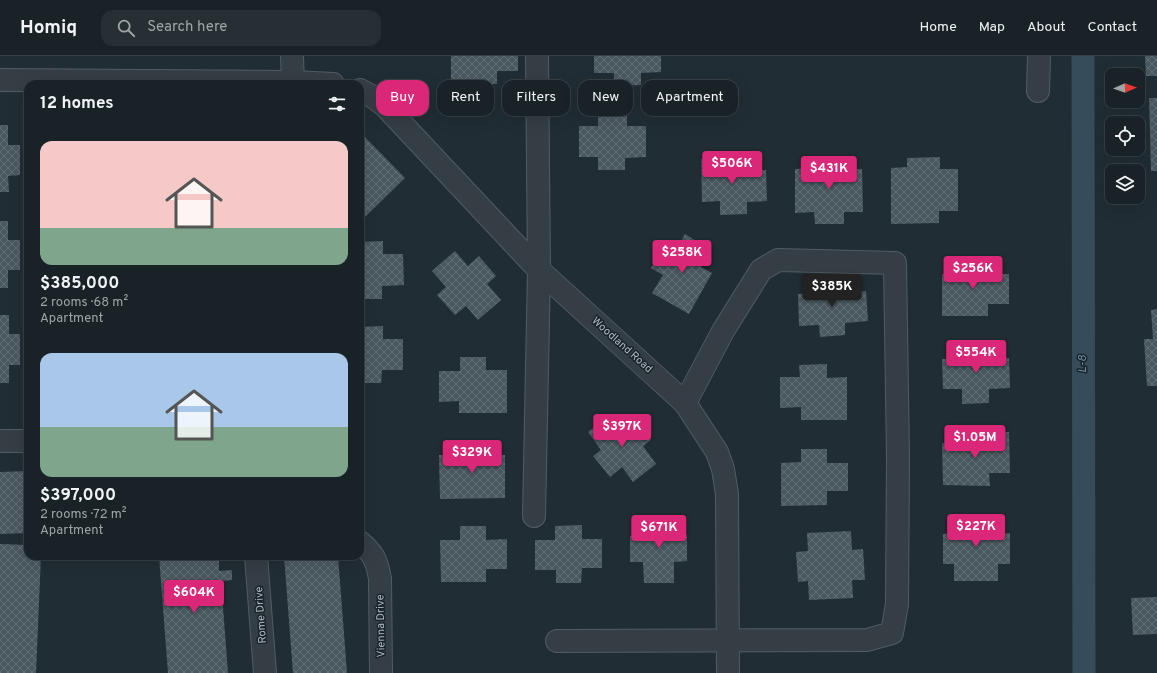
<!DOCTYPE html>
<html lang="en">
<head>
<meta charset="utf-8">
<style>
	body { margin:0; font-family:Overpass,sans-serif; background:#262f33; color:#f1f3f6; height:100vh; display:flex; flex-direction:column; font-size:15px; white-space:nowrap }
	* { box-sizing:border-box; margin:0 }
	p { font-size:13px; color:#9fa4a7 }
	.icon { flex:none; width:22px; height:22px; fill:none; stroke:currentColor; stroke-width:2; stroke-linecap:round; stroke-linejoin:round }
	.map { position:relative; flex:1; overflow:hidden }
	.sheet { position:absolute; left:24px; top:24px; width:340px; height:480px; display:flex; flex-direction:column; background:#192227; border-radius:12px; box-shadow:0 4px 16px #0002,0 0 0 1px #373f44 }
	.sheet>* { flex:none }
	.hud { position:absolute; left:376px; top:24px; width:380px; height:36px; display:flex; gap:8px }
	.needle { width:26px; rotate:88deg }
	.tools { position:absolute; left:1105px; top:12px; display:grid; gap:8px }
	.tools a { display:grid; place-items:center; width:40px; height:40px; border-radius:8px; background:#192227; box-shadow:0 4px 16px #0002,0 0 0 1px #373f44; font-size:20px }
	.price { position:absolute; translate:-50% -34px; padding:0 9px; border-radius:4px; background:#db2777; color:#fff; font-size:13px; line-height:26px; filter:drop-shadow(0 1px 2px #0008) }
	.price::after { content:''; position:absolute; left:50%; top:24px; width:12px; height:9px; margin-left:-6px; background:inherit; clip-path:polygon(0 0,100% 0,50% 100%) }
	.price.selected { background:#222; color:#fff }
	ul { padding:0; list-style:none }
	li { display:grid; align-content:center; gap:8px; height:212px; padding:0 16px }
	li span { display:grid; place-items:center; height:124px; border-radius:12px; color:#555 }
	li>.icon { margin-inline-start:auto }
	span .icon { width:72px; height:72px; fill:#fffc; stroke-width:1 }
	li b { font-size:17px }
	h2 { display:flex; justify-content:space-between; align-items:center; height:48px; padding:0 16px; font-size:17px }
	.tag { padding:0 14px; border-radius:12px; background:#192227; box-shadow:0 4px 16px #0002,0 0 0 1px #373f44; font-size:14px; line-height:36px }
	.tag.selected { background:#db2777; color:#fff }
	header { display:flex; align-items:center; gap:24px; box-sizing:border-box; height:56px; padding:0 20px; background:#192227; border-bottom:1px solid #373f44 }
	header strong { font-size:19px }
	nav { display:flex; gap:22px; margin-inline-start:auto; font-size:14px }
	.search { width:280px; height:36px; background:#262f33; display:flex; align-items:center; gap:10px; box-sizing:border-box; padding:0 14px; border-radius:12px; color:#9fa4a7; font-size:15px }
	.map>svg:first-child { display:block }
	.lines { fill:none; stroke-linecap:round; stroke-linejoin:round }
	.canal { stroke:#364c5a; stroke-width:23 }
	.building { fill:url(#building-cross-hatch) }
	.minor-casing { stroke:#525c63; stroke-width:24 }
	.minor { stroke:#353e45; stroke-width:22 }
	.labels { text-anchor:middle; dominant-baseline:central; stroke-width:3; stroke-linejoin:round; paint-order:stroke }
	.street-label { font-size:11px; fill:#afbac2; stroke:#1a2329 }
	.water-label { font-size:12px; font-style:italic; fill:#7290a3; stroke:#1a2329 }
</style>
</head>
<body>
<header>
<strong>Homiq</strong>
<div class="search"><svg class="icon" aria-label="search" viewBox="0 0 24 24"><circle cx="10" cy="10" r="6"/><path d="M15 15l6 6"/></svg>Search here</div>
<nav><a>Home</a><a>Map</a><a>About</a><a>Contact</a></nav>
</header>
<div class="map">
<svg width="1157" height="617" viewBox="0 0 1157 617">
	<defs>
		<pattern id="building-cross-hatch" width="8" height="8" patternUnits="userSpaceOnUse"><rect width="8" height="8" fill="#4a5860"/><path d="M0 0l8 8M0 8l8-8" fill="none" stroke="#626e75"/></pattern>
	</defs>
	<rect width="100%" height="100%" fill="#212d34"/>
	<g class="lines">
		<polyline class="canal" points="1083,0 1084,617"/>
	</g>
	<g class="building">
		<polygon points="451,0 518,0 518,15 497,15 497,28 451,28"/>
		<polygon points="594,0 661,0 661,16 641,17 641,29 614,30 614,17 594,17"/>
		<polygon points="1145,0 1157,0 1157,20 1146,20"/>
		<polygon points="1149,42 1157,42 1157,115 1151,115"/>
		<polygon points="598,57 627,57 627,70 646,70 646,101 625,102 625,114 598,114 598,101 579,101 579,70 598,70"/>
		<polygon points="0,69 8,69 8,89 20,89 20,119 8,120 9,136 0,136"/>
		<polygon points="360,76 405,122 364,162 360,157"/>
		<polygon points="814,101 844,101 844,113 862,113 863,156 844,156 844,168 815,168 814,156 795,157 795,113 814,112"/>
		<polygon points="940,101 940,113 958,113 958,155 939,155 939,167 891,168 891,112 907,111 907,102"/>
		<polygon points="747,102 747,115 766,114 767,145 747,146 747,158 720,159 720,145 702,146 701,103"/>
		<polygon points="0,165 8,165 8,184 20,184 20,214 8,214 8,232 0,232"/>
		<polygon points="685,178 711,194 701,211 712,217 689,258 652,237 663,219 651,212 664,189 675,196"/>
		<polygon points="383,185 383,198 403,198 404,229 382,230 382,243 360,243 360,186"/>
		<polygon points="455,195 468,210 479,200 496,220 487,228 501,244 478,264 466,250 455,259 437,239 446,231 432,215"/>
		<polygon points="961,205 989,205 989,218 1009,218 1009,248 988,248 988,260 942,260 942,218 961,218"/>
		<polygon points="846,222 847,236 866,235 868,265 845,267 845,279 820,281 819,269 799,270 798,238 820,237 819,224"/>
		<polygon points="1157,253 1157,330 1147,330 1144,283 1153,283 1151,254"/>
		<polygon points="0,259 9,259 9,278 20,278 20,309 9,309 9,327 0,327"/>
		<polygon points="383,270 383,283 403,283 403,314 382,314 381,327 360,327 360,271"/>
		<polygon points="989,289 989,302 1009,302 1010,332 989,333 989,347 962,348 962,333 943,333 942,303 962,302 962,290"/>
		<polygon points="460,301 486,301 486,314 507,314 507,357 459,357 459,345 439,346 439,315 460,315"/>
		<polygon points="827,308 827,322 847,321 847,364 801,364 801,351 780,352 780,321 800,321 799,309"/>
		<polygon points="611,358 622,372 634,362 651,384 643,390 656,408 633,426 622,411 610,421 593,400 601,394 588,376"/>
		<polygon points="989,374 989,387 1000,387 1000,376 1009,376 1010,417 989,417 990,430 943,429 942,387 963,387 963,375"/>
		<polygon points="460,386 486,386 486,399 505,399 505,442 440,443 439,399 460,399"/>
		<polygon points="801,393 827,393 827,407 848,407 848,435 827,435 827,449 781,450 781,407 801,406"/>
		<polygon points="28,415 28,477 0,478 0,416"/>
		<polygon points="998,458 998,478 1010,477 1010,508 998,508 998,525 954,525 954,508 943,508 943,478 954,477 955,459"/>
		<polygon points="644,459 674,459 674,479 687,479 687,505 674,506 674,527 644,527 643,506 630,506 630,480 644,481"/>
		<polygon points="582,469 582,483 602,483 602,512 582,512 581,527 556,527 556,514 535,514 535,484 555,484 555,470"/>
		<polygon points="460,470 486,470 486,484 507,483 507,513 486,513 486,526 441,526 440,484 460,484"/>
		<polygon points="851,475 852,494 863,493 865,524 852,524 853,542 809,544 808,525 798,526 796,496 808,495 807,477"/>
		<polygon points="0,488 28,489 28,500 41,500 36,617 0,617"/>
		<polygon points="159,500 219,500 219,515 232,514 232,524 221,525 228,617 168,617"/>
		<polygon points="284,500 338,500 347,617 293,617"/>
		<polygon points="1157,541 1157,578 1133,579 1131,542"/>
	</g>
	<g class="lines">
		<defs>
			<g id="minor">
				<polyline points="292,0 293,28"/>
				<polyline points="0,24 293,26 333,28"/>
				<polyline points="360,34 373,41 385,50 539,214 685,347 717,396 723,413 727,438 728,617"/>
				<polyline points="1038,35 1039,0"/>
				<polyline points="0,385 28,385"/>
				<polyline points="534,460 539,214 537,0"/>
				<path d="M360,486C374,498 377,505 380,523L381,617"/>
				<polyline points="256,500 265,617"/>
				<polyline points="557,585 867,584 892,577 897,548 898,402 895,207 778,204 761,214 723,275 685,347"/>
			</g>
		</defs>
		<use href="#minor" class="minor-casing"/>
		<use href="#minor" class="minor"/>
	</g>
	<g class="labels">
		<g class="street-label">
			<text transform="translate(622 289) rotate(42)">Woodland Road</text>
			<text transform="translate(261 559) rotate(-94)">Rome Drive</text>
			<text transform="translate(381 570) rotate(-91)">Vienna Drive</text>
		</g>
		<g class="water-label">
			<text transform="translate(1083 308) rotate(-90)">L-8</text>
		</g>
	</g>
</svg>
<div class="tools">
<a><svg class="needle" viewBox="-14 -14 28 28"><path d="M0-13l5 13h-10z" fill="#e53935"/><path d="M0 13l5-13h-10z" fill="#9fa4a7"/></svg></a>
<a><svg class="icon" aria-label="locate" viewBox="0 0 24 24"><circle cx="12" cy="12" r="6"/><path d="M12 2v4M12 18v4M2 12h4M18 12h4"/></svg></a>
<a><svg class="icon" aria-label="layers" viewBox="0 0 24 24"><path d="M12 4l9 5-9 5-9-5zM3 14l9 5 9-5"/></svg></a>
</div>
<b class="price" style="left:732px;top:129px">$506K</b>
<b class="price" style="left:829px;top:134px">$431K</b>
<b class="price" style="left:682px;top:218px">$258K</b>
<b class="price" style="left:973px;top:234px">$256K</b>
<b class="price selected" style="left:832px;top:252px">$385K</b>
<b class="price" style="left:976px;top:318px">$554K</b>
<b class="price" style="left:622px;top:392px">$397K</b>
<b class="price" style="left:975px;top:403px">$1.05M</b>
<b class="price" style="left:472px;top:418px">$329K</b>
<b class="price" style="left:976px;top:492px">$227K</b>
<b class="price" style="left:659px;top:493px">$671K</b>
<b class="price" style="left:194px;top:558px">$604K</b>
<div class="hud">
<a class="tag selected">Buy</a>
<a class="tag">Rent</a>
<a class="tag">Filters</a>
<a class="tag">New</a>
<a class="tag">Apartment</a>
</div>
<section class="sheet">
<h2>12 homes<svg class="icon" aria-label="filters" viewBox="0 0 24 24"><path d="M4 7h16M4 17h16"/><circle cx="9" cy="7" r="2"/><circle cx="15" cy="17" r="2"/></svg></h2>
<ul>
<li><span style="background:linear-gradient(#f6c9c9 70%,#7fa58c 0)"><svg class="icon" aria-label="home" viewBox="0 0 24 24"><path d="M3 11l9-7 9 7M6 9v11h12V9"/></svg></span><div><b>$385,000</b><p>2 rooms · 68 m²</p><p>Apartment</p></div></li>
<li><span style="background:linear-gradient(#a9c7e8 60%,#7fa58c 0)"><svg class="icon" aria-label="home" viewBox="0 0 24 24"><path d="M3 11l9-7 9 7M6 9v11h12V9"/></svg></span><div><b>$397,000</b><p>2 rooms · 72 m²</p><p>Apartment</p></div></li>
</ul>
</section>
</div>
</body>
</html>
